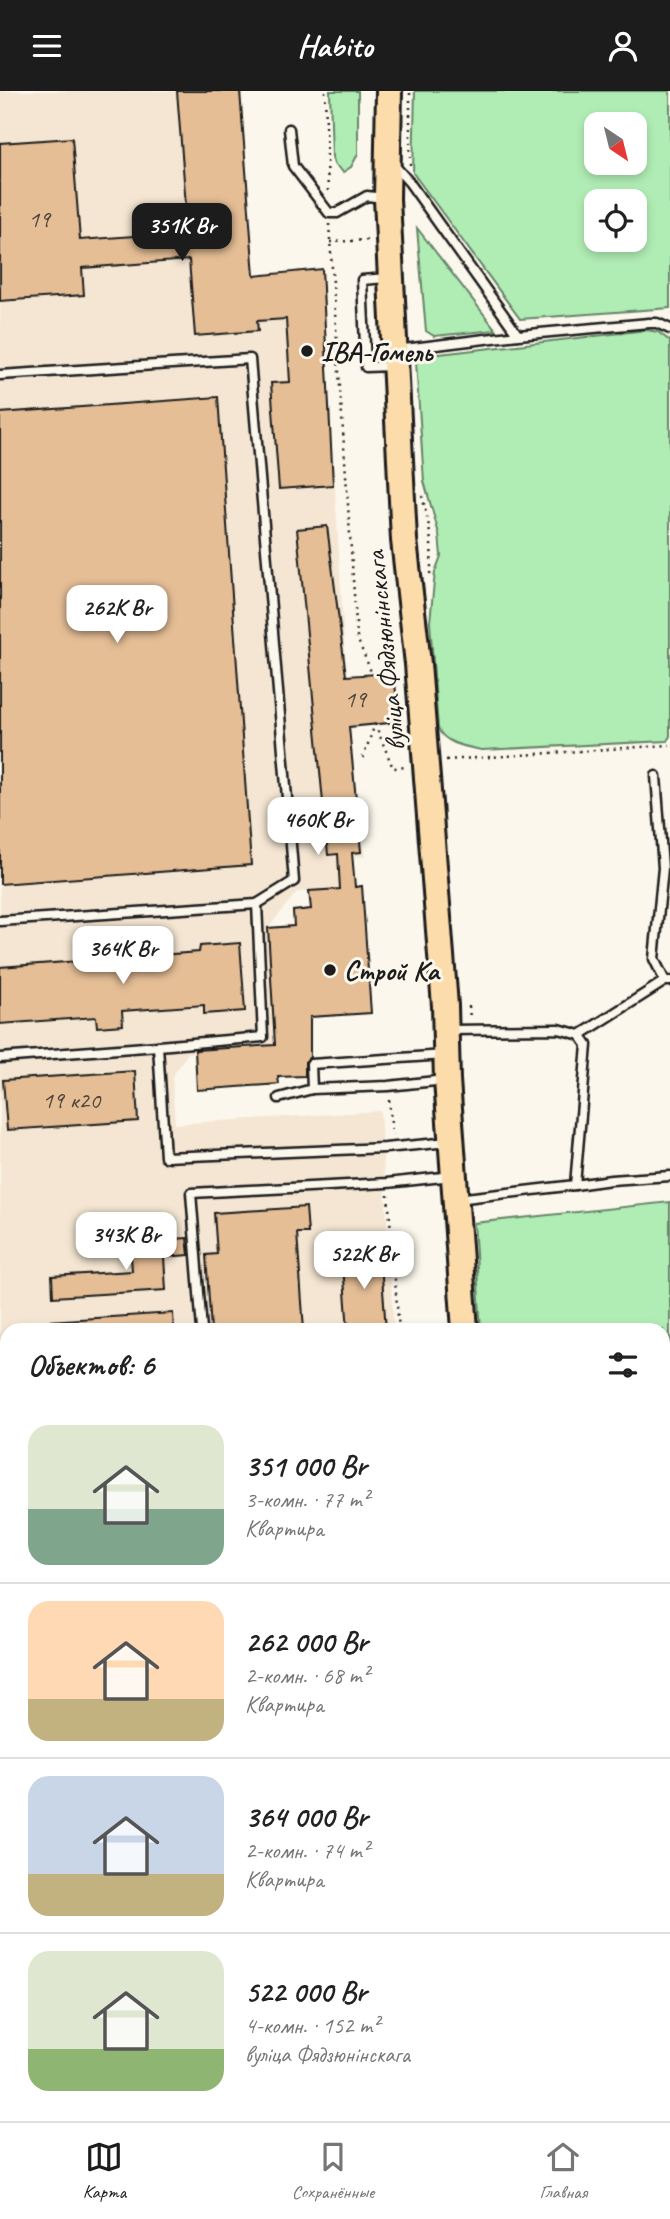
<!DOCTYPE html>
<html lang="ru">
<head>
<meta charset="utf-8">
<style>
	body { margin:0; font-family:Caveat,sans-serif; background:#f2f2f2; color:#222; height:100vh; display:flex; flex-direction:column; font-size:26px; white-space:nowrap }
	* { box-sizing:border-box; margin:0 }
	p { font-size:23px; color:#767676 }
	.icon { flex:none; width:38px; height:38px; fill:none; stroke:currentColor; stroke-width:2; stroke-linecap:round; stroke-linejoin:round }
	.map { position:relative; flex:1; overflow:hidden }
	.side { position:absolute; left:0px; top:1232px; width:670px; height:798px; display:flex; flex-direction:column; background:#fff; border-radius:21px 21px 0 0; box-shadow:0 4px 10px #0003 }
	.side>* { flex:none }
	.needle { width:46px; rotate:145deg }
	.controls { position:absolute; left:584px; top:21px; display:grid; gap:14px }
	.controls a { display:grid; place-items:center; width:63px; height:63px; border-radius:14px; background:#fff; box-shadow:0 4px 10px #0003; font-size:35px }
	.price { position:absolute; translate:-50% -60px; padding:0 16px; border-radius:14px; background:#fff; color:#222; font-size:23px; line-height:46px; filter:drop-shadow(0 2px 4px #0008) }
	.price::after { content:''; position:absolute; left:50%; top:42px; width:21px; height:16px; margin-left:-10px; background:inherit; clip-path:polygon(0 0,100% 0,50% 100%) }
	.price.current { background:#1c1c1c; color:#fff }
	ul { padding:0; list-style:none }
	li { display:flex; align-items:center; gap:21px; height:175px; padding:0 28px }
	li+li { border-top:2px solid #e0e0e0 }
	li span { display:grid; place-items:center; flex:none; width:196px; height:140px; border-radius:21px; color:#555 }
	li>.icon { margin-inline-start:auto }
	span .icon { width:84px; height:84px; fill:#fffc; stroke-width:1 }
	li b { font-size:30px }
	h2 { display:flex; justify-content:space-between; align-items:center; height:84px; padding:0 28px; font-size:30px }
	header { display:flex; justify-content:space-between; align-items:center; height:91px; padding:0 28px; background:#1c1c1c; color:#fff; font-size:32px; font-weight:700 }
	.menu { display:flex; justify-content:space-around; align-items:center; height:98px; border-top:2px solid #e0e0e0; background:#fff; font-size:19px; color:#767676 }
	.menu a { display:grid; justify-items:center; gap:4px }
	.menu .current { color:#1c1c1c }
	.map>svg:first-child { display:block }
	.built { fill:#f4e6d2 }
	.green { fill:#b0edb4; stroke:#668468; stroke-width:2; fill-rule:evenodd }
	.building { fill:#e5be96; stroke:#1c1c1c; stroke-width:2 }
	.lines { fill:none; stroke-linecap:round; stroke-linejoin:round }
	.lane-casing { stroke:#1c1c1c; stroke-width:13 }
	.secondary-casing { stroke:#1c1c1c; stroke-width:28 }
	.primary-casing { stroke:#1c1c1c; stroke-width:30 }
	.path { stroke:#1c1c1c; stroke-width:2.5; stroke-dasharray:2 5; stroke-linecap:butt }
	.lane { stroke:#fbf7ec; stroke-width:8 }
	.secondary { stroke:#fbf7ec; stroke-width:23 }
	.primary { stroke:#fddcac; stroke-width:24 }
	.poi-dot { fill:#1c1c1c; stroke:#fbf7ec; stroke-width:2.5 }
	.labels { text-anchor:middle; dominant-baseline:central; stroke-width:6; stroke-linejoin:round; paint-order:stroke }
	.number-label { font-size:24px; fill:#4e443a }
	.poi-label { font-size:28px; font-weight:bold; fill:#1c1c1c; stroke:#fbf7ec; text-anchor:start }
	.street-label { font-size:28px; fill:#1c1c1c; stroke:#fbf7ec }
</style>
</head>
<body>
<header><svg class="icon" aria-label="menu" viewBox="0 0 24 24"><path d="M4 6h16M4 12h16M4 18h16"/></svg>Habito<svg class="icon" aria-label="person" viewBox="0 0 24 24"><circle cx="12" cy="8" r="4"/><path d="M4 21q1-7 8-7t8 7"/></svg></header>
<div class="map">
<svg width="670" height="2030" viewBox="0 0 670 2030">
	<rect width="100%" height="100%" fill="#fbf7ec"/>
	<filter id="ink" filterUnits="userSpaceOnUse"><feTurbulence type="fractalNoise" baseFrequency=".0143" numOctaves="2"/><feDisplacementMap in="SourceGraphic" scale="14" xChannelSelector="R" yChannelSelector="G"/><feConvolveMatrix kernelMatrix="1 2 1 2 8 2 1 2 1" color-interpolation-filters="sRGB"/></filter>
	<g filter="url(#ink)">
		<polygon class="built" points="0,0 240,0 254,185 322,178 346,584 394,582 399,631 349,636 365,766 338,763 340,798 297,801 268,837 275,954 188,962 172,986 175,1033 380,1020 394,1239 7,1239 7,1432 0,1432"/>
		<g class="green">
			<polygon points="330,0 358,0 358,63 351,76 343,81 334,73 332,66"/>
			<path d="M415,0H670V217L520,228L413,82ZM597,33H635V72H597ZM597,110H635V149H597Z"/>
			<polygon points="417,137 496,239 434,245 426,240"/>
			<path d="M647,239L658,241L670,250V645L667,650L482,659C467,656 444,653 438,637L430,531L435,481L441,465L439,443L424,390L416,271L422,265Z"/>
			<polygon points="670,1111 670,2030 538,2030 538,2023 663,2023 663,1239 481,1239 474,1132"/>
			<polygon points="7,1724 7,2023 440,2023 440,2030 0,2030 0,1729"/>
		</g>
		<g class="building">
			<polygon points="177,0 240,0 254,185 322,178 333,394 279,398 271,292 290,291 286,228 257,230 258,240 195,245 189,169 82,177 84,204 0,210 0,52 72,47 80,149 188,141"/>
			<polygon points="218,306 251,774 0,793 0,322"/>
			<polygon points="327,435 346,585 394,582 399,631 349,636 361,761 352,762 355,796 362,795 371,922 310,926 310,966 305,971 305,985 278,986 279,993 197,999 195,959 275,954 268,837 294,835 293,820 311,818 309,800 340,798 338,763 328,764 297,438"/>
			<polygon points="240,852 245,920 204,923 204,914 122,920 123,934 97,936 96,926 0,933 0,876 199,861 200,855"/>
			<polygon points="135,980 138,1030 7,1039 3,989"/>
			<polygon points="306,1116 308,1142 297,1142 304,1239 211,1239 206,1164 217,1163 214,1122"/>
			<polygon points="187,1147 189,1164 164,1166 166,1199 53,1206 52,1185 132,1180 130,1151"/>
			<polygon points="380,1159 386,1239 348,1239 342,1162"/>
			<polygon points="173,1222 174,1239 49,1239 49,1230"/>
		</g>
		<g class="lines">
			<defs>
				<g id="lane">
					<polyline points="289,38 293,75 329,122 337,122 367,105 384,107"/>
					<polyline points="394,74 409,91 518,244"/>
					<polyline points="387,187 362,189 366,276 392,275"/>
					<polyline points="396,259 518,244 649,232 657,232 670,238"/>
					<polyline points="0,284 250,268 294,790 257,813 0,830"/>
					<polyline points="656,685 663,777 654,868 665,890"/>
					<polyline points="257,813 263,946 158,955 165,1066 385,1057 449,1051"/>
					<polyline points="448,939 559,938 580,944 587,954 575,1094 457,1108"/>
					<polyline points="580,944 665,890 670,890"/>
					<polyline points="0,967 158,955"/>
					<polyline points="312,998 388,995 445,989"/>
					<polyline points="279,1007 312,998 311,973 445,964"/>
					<polyline points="575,1094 611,1089 670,1085"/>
					<polyline points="202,1239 191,1102 387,1092 452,1085"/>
					<polyline points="0,1322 7,1322"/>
					<polyline points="3,1533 7,1600"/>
				</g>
				<polyline id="secondary" points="0,1530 7,1529"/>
				<g id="primary">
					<polyline points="389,0 387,108 404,449 418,573 445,915 447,989 465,1239"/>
					<polyline points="515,2023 516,2030"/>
				</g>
			</defs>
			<use href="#lane" class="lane-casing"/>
			<use href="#secondary" class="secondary-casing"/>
			<use href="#primary" class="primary-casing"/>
			<g class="path">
				<polyline points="325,0 328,102"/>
				<polyline points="410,74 410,0"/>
				<polyline points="329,133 357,547 370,578 370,584"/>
				<polyline points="330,151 369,149"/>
				<path d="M422,405C429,431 435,461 429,488"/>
				<polyline points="375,633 393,677 408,676"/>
				<polyline points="363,667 375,633"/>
				<polyline points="446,669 670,654"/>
				<polyline points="469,915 470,929"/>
				<polyline points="389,1009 392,1044"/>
				<polyline points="388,1104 399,1239"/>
				<polyline points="0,1468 7,1467"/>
			</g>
			<use href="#lane" class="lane"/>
			<use href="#secondary" class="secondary"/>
			<use href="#primary" class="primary"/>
		</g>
	</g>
	<g class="poi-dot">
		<circle cx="307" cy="260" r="7"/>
		<circle cx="330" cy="879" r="7"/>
	</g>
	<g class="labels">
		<g class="number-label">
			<text x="39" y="128">19</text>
			<text x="355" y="608">19</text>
			<text x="71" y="1009">19 к20</text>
		</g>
		<g class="poi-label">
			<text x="321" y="260">IBA-Гомель</text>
			<text x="344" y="879">Строй Ка</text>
		</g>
		<g class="street-label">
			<text transform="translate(385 560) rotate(-96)">вуліца Фядзюнінскага</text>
		</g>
	</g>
</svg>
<div class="controls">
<a><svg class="needle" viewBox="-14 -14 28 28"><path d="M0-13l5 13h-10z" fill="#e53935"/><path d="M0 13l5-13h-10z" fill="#767676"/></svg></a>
<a><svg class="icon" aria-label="locate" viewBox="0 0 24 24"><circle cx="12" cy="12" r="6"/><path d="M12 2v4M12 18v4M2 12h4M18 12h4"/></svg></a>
</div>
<b class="price current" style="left:182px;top:172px">351K Br</b>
<b class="price" style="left:117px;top:554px">262K Br</b>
<b class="price" style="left:318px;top:766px">460K Br</b>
<b class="price" style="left:123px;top:895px">364K Br</b>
<b class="price" style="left:126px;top:1181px">343K Br</b>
<b class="price" style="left:364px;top:1200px">522K Br</b>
<section class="side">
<h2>Объектов: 6<svg class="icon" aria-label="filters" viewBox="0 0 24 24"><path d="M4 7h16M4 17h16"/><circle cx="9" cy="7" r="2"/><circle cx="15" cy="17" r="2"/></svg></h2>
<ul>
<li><span style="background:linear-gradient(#dfe7d0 60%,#7fa58c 0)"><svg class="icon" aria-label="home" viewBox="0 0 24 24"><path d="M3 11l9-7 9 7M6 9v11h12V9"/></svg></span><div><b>351 000 Br</b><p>3-комн. · 77 m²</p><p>Квартира</p></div></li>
<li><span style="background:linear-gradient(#ffd9b3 70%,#c2b280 0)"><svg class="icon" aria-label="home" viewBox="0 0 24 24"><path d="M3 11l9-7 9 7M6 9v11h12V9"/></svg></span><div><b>262 000 Br</b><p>2-комн. · 68 m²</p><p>Квартира</p></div></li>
<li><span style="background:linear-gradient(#c9d6e8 70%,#c2b280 0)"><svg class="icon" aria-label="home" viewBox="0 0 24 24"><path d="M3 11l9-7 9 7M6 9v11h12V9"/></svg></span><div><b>364 000 Br</b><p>2-комн. · 74 m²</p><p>Квартира</p></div></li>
<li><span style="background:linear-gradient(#dfe7d0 70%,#8fb573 0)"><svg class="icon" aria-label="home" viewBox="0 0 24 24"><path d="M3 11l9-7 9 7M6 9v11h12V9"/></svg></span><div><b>522 000 Br</b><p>4-комн. · 152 m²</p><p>вуліца Фядзюнінскага</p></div></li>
</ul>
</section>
</div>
<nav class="menu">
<a class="current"><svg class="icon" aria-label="map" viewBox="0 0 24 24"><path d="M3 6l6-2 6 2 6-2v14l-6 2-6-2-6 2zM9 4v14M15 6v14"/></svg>Карта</a>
<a><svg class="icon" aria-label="saved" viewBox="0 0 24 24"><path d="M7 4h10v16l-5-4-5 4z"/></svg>Сохранённые</a>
<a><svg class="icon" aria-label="home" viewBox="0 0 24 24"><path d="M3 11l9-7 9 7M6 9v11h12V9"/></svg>Главная</a>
</nav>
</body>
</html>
